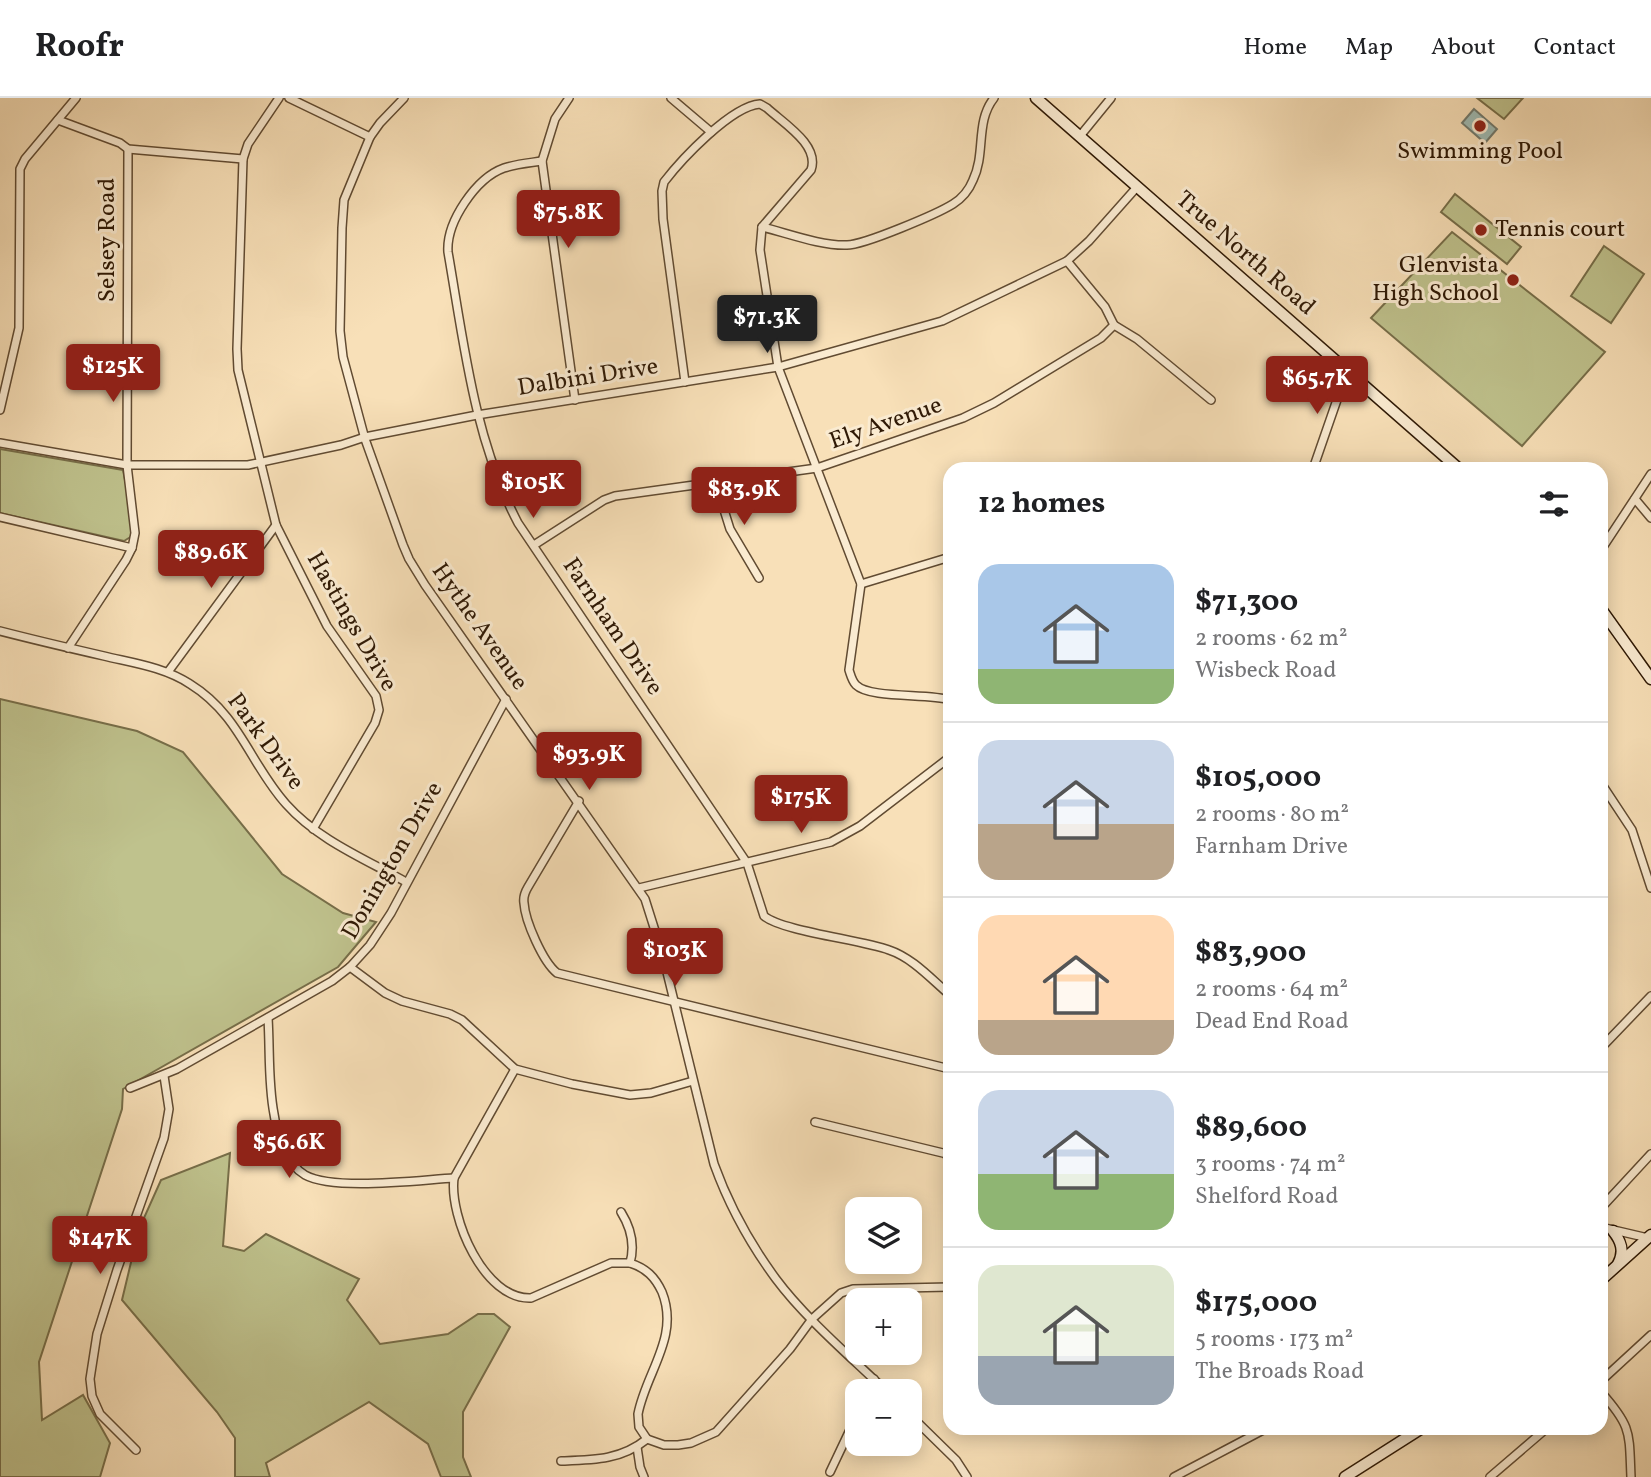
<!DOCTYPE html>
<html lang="en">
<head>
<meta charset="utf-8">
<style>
	body { margin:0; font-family:Vollkorn,serif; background:#f6f6f6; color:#202124; height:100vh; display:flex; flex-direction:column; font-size:26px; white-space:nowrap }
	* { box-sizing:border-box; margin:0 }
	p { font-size:23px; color:#757577 }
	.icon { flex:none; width:38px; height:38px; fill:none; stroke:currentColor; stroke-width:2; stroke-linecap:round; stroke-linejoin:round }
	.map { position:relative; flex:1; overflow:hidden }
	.sheet { position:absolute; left:943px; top:364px; width:665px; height:973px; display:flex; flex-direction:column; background:#fff; border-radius:21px; box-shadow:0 4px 18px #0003 }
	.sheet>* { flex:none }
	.fabs { position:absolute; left:845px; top:1099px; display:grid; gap:14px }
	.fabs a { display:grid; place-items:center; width:77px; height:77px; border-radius:14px; background:#fff; box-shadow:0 4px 18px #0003; font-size:35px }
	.price { position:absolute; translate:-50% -60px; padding:0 16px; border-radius:7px; background:#8f2418; color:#fff; font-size:23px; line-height:46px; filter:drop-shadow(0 2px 4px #0008) }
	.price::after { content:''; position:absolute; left:50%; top:42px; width:21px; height:16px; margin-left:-10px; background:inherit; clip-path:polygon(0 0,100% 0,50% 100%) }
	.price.on { background:#222; color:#fff }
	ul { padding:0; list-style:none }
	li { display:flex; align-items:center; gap:21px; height:175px; padding:0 35px }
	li+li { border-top:2px solid #e0e0e0 }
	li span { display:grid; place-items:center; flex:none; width:196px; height:140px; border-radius:21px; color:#555 }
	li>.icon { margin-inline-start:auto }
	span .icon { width:84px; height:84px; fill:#fffc; stroke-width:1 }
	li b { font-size:30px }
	h2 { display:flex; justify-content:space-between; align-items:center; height:84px; padding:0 35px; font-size:30px }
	header { display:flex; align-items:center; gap:42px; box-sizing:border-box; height:98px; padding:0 35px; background:#fff; border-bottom:2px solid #e0e0e0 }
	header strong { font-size:33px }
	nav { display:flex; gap:38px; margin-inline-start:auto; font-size:24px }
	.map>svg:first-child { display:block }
	.green { fill:#bfc28d; stroke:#776e49; stroke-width:2 }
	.water { fill:#9fbcb5; stroke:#727b6f; stroke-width:2 }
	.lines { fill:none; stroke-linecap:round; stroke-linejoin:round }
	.street-casing { stroke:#614b32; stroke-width:10 }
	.secondary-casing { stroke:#2f1905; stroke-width:13 }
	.street { stroke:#faebd1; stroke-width:7 }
	.secondary { stroke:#faebd1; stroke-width:10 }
	.poi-dot { fill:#8f2418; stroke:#faebd1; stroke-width:2.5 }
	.labels { text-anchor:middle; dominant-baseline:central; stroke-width:6; stroke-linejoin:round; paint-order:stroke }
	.poi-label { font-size:24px; fill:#2f1905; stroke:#faebd1 }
	.street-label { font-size:24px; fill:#2f1905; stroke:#faebd1 }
</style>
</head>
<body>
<header>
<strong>Roofr</strong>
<nav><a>Home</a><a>Map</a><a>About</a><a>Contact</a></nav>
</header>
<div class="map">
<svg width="1651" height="1379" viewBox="0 0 1651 1379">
	<rect width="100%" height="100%" fill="#f8e0b8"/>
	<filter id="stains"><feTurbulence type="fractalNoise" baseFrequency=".00286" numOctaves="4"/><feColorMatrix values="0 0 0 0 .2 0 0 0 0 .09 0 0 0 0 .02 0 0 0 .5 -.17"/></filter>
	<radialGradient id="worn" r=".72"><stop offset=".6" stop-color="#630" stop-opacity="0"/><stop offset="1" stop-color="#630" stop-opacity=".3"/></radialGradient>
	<g class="green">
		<polygon points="1477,0 1523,0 1504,21"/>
		<polygon points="1455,96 1521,149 1507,166 1441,114"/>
		<polygon points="1452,134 1605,254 1522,348 1371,220"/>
		<polygon points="1604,148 1644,176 1611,225 1571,198"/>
		<polygon points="0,351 123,372 133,421 132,438 124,443 0,415"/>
		<polygon points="0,601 137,633 183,654 282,776 343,815 376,824 338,869 123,991 122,1011 39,1264 42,1322 83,1297 110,1345 100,1379 0,1379"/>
		<polygon points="230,1055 223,1148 244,1153 266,1136 359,1181 347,1202 380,1246 448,1236 478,1216 494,1216 510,1229 463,1314 463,1359 471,1379 441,1379 428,1346 369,1304 266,1365 270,1379 235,1379 235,1340 217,1314 122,1202 139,1131 161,1082"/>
	</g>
	<polygon class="water" points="1474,11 1497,31 1485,45 1462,25"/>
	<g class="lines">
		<defs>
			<g id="street">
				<polyline points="279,0 248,46 243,61 237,251 238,272 276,427 327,528 376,598 379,612 375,625 313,731"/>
				<polyline points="289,0 370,39"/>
				<path d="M404,0L380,25L370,39L344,102L342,130L340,233L343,259L365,341L403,447L409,461L425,487L645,801L663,858L714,1066C728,1105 751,1147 776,1181C805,1220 851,1259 886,1293"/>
				<polyline points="569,0 555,21 542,63 575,302"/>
				<polyline points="671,0 711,34"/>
				<polyline points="58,22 120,45 128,51 243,61"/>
				<polyline points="1080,38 1111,0"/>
				<path d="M542,63C529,65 516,66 504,70C476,80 446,124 448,154C464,246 474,341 518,425L747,765L764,818C782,833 862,842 889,852C913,860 932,882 950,897"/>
				<path d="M762,129C787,135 821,148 847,147C864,147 937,116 953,106C961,101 969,92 973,82C986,55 975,24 994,0"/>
				<polyline points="1067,163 1105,209 1114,227 1137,241 1211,302"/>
				<path d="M685,284L663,121L662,93L664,84C681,62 731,8 760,6L767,10C783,25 820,47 811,72L762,129L760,152L778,269L861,486L849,572C851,578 852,583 856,587C870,601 929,595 950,602"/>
				<polyline points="0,312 19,230 20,71 25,61 76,0"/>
				<polyline points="0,345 127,367 248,367 341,347 365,339 477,317 778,269 942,223 1067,163 1089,143 1137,89"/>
				<polyline points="1313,371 1347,273"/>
				<polyline points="715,383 730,431 759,480"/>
				<polyline points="1635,401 1651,420"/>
				<polyline points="0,419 132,450"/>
				<polyline points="534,447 604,402 615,398 817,370 963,320 994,305 1101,240 1114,227"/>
				<polyline points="1601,452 1651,376"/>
				<polyline points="861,486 950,459"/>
				<path d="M0,533C35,542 69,550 104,558C133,565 164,569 190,586C240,617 250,666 286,706C318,742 365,761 406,784"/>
				<polyline points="68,550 126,462 132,450 135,435 127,367 128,51"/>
				<polyline points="168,574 276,427"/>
				<polyline points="1601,685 1632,732 1651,790"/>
				<path d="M579,703L528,789C525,794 523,799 524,805C525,823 543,864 557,875L950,971"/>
				<polyline points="639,790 831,744 860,728 950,659"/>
				<polyline points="350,869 385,895 402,903 450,916 462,922 515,971 572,986 630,997 651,995 693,983"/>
				<path d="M268,920C270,952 268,985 274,1016C277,1037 286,1066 305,1077C334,1093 419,1082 454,1080"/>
				<polyline points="1601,950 1651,898"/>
				<path d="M515,971L454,1080C449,1119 484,1202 531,1200L611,1165H630"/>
				<polyline points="130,990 177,971 332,883 350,869 370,847 391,815 506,601"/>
				<polyline points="815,1024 947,1056"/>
				<polyline points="950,1043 947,1056 950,1071"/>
				<polyline points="1601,1110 1651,1056"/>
				<path d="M621,1114C631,1130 635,1147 630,1165C646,1170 655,1179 662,1194C680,1239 646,1274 638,1316L639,1329L647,1341"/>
				<polyline points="1601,1129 1648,1140"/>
				<polyline points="1601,1283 1651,1237"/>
				<polyline points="868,1293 874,1281"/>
				<path d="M1601,1294C1632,1329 1629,1334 1631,1379"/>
				<polyline points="910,1317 956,1362 967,1379"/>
				<polyline points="637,1349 640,1369 644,1379"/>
				<polyline points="136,1352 100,1316 92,1298 90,1281 97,1236 117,1172 164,1040 169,1011 164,978"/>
				<path d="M561,1363C594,1362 621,1362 647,1341L664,1347H678L691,1345L716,1334L790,1251L812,1221L841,1195L853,1191L950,1189"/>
				<polyline points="830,1374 858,1315"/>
				<polyline points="1174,1379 1267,1330"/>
				<polyline points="1490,1379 1547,1330"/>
			</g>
			<g id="secondary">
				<polyline points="1036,0 1459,371"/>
				<polyline points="1601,511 1651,581"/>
				<path d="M1613,1133C1621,1143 1625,1153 1618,1166"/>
				<polyline points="1601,1182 1651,1137"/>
				<polyline points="1345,1379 1422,1330"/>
			</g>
		</defs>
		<use href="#street" class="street-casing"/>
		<use href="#secondary" class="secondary-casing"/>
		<use href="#street" class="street"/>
		<use href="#secondary" class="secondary"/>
	</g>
	<g class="poi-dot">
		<circle cx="1480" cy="28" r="7"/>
		<circle cx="1481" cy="132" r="7"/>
		<circle cx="1513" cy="182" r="7"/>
	</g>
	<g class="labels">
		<g class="poi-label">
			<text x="1480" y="54">Swimming Pool</text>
			<text x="1495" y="132" text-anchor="start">Tennis court</text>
			<text x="1499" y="168" text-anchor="end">Glenvista<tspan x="1499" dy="28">High School</tspan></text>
		</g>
		<g class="street-label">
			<text transform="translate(108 142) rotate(-90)">Selsey Road</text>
			<text transform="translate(1245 156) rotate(41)">True North Road</text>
			<text transform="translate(588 280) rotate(-9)">Dalbini Drive</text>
			<text transform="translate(886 326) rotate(-19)">Ely Avenue</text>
			<text transform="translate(351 524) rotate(60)">Hastings Drive</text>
			<text transform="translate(479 529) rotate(55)">Hythe Avenue</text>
			<text transform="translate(612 529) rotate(56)">Farnham Drive</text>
			<text transform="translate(265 644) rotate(54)">Park Drive</text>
			<text transform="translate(393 763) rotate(-60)">Donington Drive</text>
		</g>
	</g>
	<rect width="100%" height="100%" filter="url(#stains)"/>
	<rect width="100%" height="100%" fill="url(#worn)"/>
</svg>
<div class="fabs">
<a><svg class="icon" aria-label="layers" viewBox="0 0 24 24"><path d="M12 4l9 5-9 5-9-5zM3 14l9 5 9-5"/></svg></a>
<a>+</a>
<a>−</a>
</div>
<b class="price" style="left:568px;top:152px">$75.8K</b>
<b class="price on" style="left:767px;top:257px">$71.3K</b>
<b class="price" style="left:113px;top:306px">$125K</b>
<b class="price" style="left:1317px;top:318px">$65.7K</b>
<b class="price" style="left:533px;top:422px">$105K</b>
<b class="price" style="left:744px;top:429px">$83.9K</b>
<b class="price" style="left:211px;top:492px">$89.6K</b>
<b class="price" style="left:589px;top:694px">$93.9K</b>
<b class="price" style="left:801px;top:737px">$175K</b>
<b class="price" style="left:675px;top:890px">$103K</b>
<b class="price" style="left:289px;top:1082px">$56.6K</b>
<b class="price" style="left:100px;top:1178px">$147K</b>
<section class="sheet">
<h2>12 homes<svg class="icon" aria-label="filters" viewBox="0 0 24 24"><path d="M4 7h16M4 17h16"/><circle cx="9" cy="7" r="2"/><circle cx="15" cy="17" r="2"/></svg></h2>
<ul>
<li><span style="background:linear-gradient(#a9c7e8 75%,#8fb573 0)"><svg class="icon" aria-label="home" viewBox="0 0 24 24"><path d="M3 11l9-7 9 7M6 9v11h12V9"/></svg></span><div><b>$71,300</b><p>2 rooms · 62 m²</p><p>Wisbeck Road</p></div></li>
<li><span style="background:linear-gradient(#c9d6e8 60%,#b9a48a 0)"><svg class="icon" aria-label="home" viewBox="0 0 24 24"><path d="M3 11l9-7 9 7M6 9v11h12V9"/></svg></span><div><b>$105,000</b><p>2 rooms · 80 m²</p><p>Farnham Drive</p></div></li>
<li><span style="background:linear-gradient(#ffd9b3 75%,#b9a48a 0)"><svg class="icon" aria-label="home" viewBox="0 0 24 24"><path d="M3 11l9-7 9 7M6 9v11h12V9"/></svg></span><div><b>$83,900</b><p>2 rooms · 64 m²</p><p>Dead End Road</p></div></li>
<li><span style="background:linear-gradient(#c9d6e8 60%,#8fb573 0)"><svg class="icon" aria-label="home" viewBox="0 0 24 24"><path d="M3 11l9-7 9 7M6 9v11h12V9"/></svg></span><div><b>$89,600</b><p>3 rooms · 74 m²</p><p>Shelford Road</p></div></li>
<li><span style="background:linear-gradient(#dfe7d0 65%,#9aa5b1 0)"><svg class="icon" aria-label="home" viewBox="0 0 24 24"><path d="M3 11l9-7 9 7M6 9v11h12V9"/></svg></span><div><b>$175,000</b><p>5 rooms · 173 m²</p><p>The Broads Road</p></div></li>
</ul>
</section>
</div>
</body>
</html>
